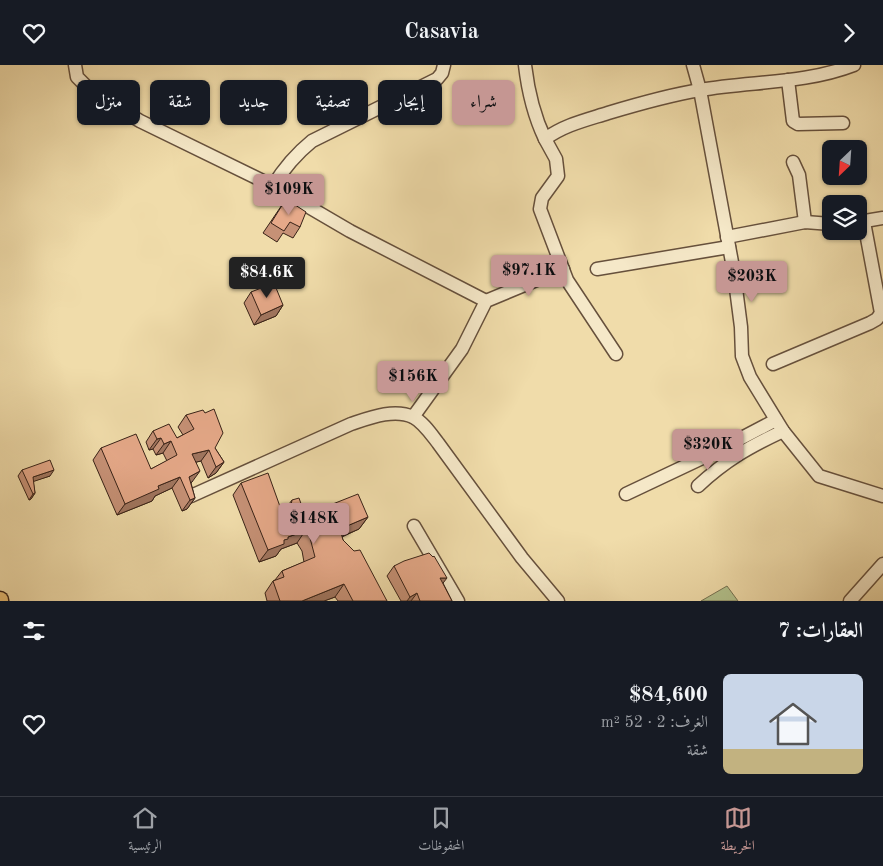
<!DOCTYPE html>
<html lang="ar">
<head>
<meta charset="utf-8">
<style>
	body { margin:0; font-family:"Old Standard TT",Amiri,serif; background:#242831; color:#f1f3f6; direction:rtl; height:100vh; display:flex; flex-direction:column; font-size:19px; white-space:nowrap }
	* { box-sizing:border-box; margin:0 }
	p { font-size:16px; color:#9ea1a6 }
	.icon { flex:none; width:28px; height:28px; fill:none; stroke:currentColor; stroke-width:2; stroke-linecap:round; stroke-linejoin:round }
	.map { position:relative; height:536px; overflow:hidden; direction:ltr }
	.sheet { display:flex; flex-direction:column; background:#171b24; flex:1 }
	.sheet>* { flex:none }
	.hud { position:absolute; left:15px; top:15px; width:500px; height:45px; direction:rtl; display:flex; gap:10px }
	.needle { width:32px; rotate:205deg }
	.tools { position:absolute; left:822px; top:75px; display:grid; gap:10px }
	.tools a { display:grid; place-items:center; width:45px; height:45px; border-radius:8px; background:#171b24; box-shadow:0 1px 4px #0004; font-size:25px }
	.price { position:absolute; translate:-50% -42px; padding:0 11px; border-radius:5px; background:#c59692; color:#111; font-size:16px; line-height:32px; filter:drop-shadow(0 1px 2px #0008) }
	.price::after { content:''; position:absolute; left:50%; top:30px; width:15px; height:11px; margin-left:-8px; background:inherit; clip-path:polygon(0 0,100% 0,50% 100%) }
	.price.active { background:#222; color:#fff }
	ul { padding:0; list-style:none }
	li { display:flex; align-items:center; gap:15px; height:125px; padding:0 20px }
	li+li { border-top:1px solid #363941 }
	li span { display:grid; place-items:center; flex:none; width:140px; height:100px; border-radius:8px; color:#555 }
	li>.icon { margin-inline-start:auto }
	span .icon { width:60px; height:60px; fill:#fffc; stroke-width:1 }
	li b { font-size:21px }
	h2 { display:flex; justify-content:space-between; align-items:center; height:60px; padding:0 20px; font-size:21px }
	.pill { padding:0 18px; border-radius:8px; background:#171b24; box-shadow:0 1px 4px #0004; font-size:18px; line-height:45px }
	.pill.active { background:#c59692; color:#111 }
	header { display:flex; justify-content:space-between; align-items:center; height:65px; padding:0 20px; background:#171b24; font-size:22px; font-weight:800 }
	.menu { display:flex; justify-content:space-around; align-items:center; height:70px; border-top:1px solid #363941; background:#171b24; font-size:14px; color:#9ea1a6 }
	.menu a { display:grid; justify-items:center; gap:2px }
	.menu .active { color:#c59692 }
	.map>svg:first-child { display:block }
	.green { fill:#b3c28d; stroke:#767252 }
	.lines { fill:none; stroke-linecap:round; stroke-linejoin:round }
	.minor-casing { stroke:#66503c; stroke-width:15 }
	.major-casing { stroke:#382217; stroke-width:19 }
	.minor { stroke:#f5e8c8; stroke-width:12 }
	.major { stroke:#e8be75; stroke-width:16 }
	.wall { fill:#c69176; stroke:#382217 }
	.shaded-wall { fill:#a17660; stroke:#382217 }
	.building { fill:#e6a989; stroke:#382217 }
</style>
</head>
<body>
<header><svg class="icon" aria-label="forward" viewBox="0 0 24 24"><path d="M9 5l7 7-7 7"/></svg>Casavia<svg class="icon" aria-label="heart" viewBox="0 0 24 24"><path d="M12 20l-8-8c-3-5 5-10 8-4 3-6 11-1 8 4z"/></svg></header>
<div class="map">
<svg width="883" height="536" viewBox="0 0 883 536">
	<rect width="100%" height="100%" fill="#f0dcaa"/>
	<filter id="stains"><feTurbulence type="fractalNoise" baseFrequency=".004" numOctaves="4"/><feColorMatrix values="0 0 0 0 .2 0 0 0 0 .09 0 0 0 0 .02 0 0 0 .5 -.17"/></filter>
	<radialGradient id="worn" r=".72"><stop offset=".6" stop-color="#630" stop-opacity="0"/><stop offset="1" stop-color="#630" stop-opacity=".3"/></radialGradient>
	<polygon class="green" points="727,521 738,536 701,536"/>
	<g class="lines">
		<defs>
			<g id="minor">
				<polyline points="75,0 77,12 93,28 140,56 273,121 350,166 486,236"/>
				<path d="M525,0C528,26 534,51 545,74"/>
				<polyline points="693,0 700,25 734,208 741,262 742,291 750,312 783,366 819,411 883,431"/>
				<polyline points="788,15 793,56 798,59 843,58"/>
				<polyline points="793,97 799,110 805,157"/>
				<path d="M273,121C284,103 296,89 312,76L437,14L442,8L444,0"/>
				<polyline points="859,157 883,153"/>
				<polyline points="727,172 805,157 831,159"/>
				<polyline points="597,204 729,182"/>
				<path d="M616,289L567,215L540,144L542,133L558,111L556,94L545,74C564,60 586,55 608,48C638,39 670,30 700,25C751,16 805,19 854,0"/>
				<polyline points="773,299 870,258 877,254 881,248 864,157"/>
				<polyline points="413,352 462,284 486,236 563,204"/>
				<path d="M698,421C726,395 749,382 783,366"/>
				<polyline points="626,429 717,386 776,355"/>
				<path d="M191,431L351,359C369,353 394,343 413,352C423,357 431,369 438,378L522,493L558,536"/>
				<polyline points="414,461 458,536"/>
				<polyline points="850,536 883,499"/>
			</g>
			<polyline id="major" points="0,535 0,536"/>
		</defs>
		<use href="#minor" class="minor-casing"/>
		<use href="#major" class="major-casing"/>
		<use href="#minor" class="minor"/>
		<use href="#major" class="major"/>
	</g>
	<g class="wall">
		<polygon points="286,134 300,162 293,173 283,168 277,177 263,168"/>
		<polygon points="251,227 283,240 276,251 254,260 244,238"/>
		<polygon points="186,350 215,383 224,397 216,408 208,413 201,396 196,397 192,417 191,418 195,433 187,444 182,446 172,423 155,431 152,436 117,450 93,395 101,383 151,404 167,396 163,388 156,390 153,384 149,385 146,377 153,366 177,373 183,370 178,362"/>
		<polygon points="22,405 50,411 33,416 35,428 31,434 29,435 18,411"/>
		<polygon points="241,418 283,449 283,447 292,435 305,450 368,452 359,464 342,472 343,475 387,536 338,536 335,532 324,536 267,536 265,528 273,516 275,515 282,506 304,497 302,486 297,478 281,484 276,491 259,497 233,430"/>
		<polygon points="433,492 443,518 452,536 401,536 387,511 394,501"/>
	</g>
	<g class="shaded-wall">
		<polygon points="283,240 276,251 254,260 261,250"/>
		<polygon points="161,373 153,384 149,385 157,374"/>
		<polygon points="171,376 163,388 156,390 164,379"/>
		<polygon points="209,385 201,396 184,400 192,389"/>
		<polygon points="224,397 216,408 208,413 216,402"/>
		<polygon points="54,405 50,411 29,418 33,412"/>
		<polygon points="200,406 192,417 184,421 189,412"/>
		<polygon points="180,412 172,423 155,431 152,436 117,450 125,439 158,421"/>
		<polygon points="35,428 31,434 29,435 33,429"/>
		<polygon points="195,433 187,444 182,446 190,435"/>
		<polygon points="368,452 359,464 331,476 340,464"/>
		<polygon points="305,466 297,478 281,484 276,491 259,497 268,485 284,475 288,472"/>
		<polygon points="440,513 447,513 440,522"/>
		<polygon points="344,519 335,532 324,536 302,536"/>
		<polygon points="417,528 411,536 407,536 410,532"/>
	</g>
	<g class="building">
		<polygon points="286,134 306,147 300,162 290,157 284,166 271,158"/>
		<polygon points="274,218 283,240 261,250 251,227"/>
		<polygon points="214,344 223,368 215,383 224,397 216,402 209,385 192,389 200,406 189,412 195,433 190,435 180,412 158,421 159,424 125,439 101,383 136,369 151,404 177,390 171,376 164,379 161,373 157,374 153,366 169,359 177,373 194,364 186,350 203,345 205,348"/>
		<polygon points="50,395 54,405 33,412 35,428 33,429 22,405"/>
		<polygon points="268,408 287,461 292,435 299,433 305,450 358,429 368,452 340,464 343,475 354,486 360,485 387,536 353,536 344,519 302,536 280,536 273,516 284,512 282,506 315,492 310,473 305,466 288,472 288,474 284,475 284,479 268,485 241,418"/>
		<polygon points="429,488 433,492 434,491 447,513 440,513 452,536 420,536 417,528 410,532 394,501 404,496"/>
	</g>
	<rect width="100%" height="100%" filter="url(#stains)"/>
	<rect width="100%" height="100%" fill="url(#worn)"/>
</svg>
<div class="tools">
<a><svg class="needle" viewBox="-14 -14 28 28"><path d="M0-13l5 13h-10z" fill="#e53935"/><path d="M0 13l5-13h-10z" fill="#9ea1a6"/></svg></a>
<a><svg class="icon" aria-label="layers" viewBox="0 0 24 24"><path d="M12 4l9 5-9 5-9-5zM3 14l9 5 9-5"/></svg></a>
</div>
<b class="price" style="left:289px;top:151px">$109K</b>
<b class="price" style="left:529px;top:232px">$97.1K</b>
<b class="price active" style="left:267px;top:234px">$84.6K</b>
<b class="price" style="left:752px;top:238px">$203K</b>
<b class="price" style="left:413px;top:338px">$156K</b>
<b class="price" style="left:708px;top:406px">$320K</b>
<b class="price" style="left:314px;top:480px">$148K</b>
<div class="hud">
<a class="pill active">شراء</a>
<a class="pill">إيجار</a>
<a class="pill">تصفية</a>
<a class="pill">جديد</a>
<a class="pill">شقة</a>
<a class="pill">منزل</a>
</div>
</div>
<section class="sheet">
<h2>العقارات: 7<svg class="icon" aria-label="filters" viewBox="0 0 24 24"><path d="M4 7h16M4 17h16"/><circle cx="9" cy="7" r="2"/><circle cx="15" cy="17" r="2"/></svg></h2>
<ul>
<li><span style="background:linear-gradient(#c9d6e8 75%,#c2b280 0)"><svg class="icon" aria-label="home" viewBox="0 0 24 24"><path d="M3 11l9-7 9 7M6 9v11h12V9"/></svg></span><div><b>$84,600</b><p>الغرف: 2 · 52 m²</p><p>شقة</p></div><svg class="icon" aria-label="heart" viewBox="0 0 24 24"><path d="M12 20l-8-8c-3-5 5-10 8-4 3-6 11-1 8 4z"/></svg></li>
</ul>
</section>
<nav class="menu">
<a class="active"><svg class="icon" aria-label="map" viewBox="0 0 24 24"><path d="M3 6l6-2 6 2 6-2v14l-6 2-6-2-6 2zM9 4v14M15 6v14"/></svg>الخريطة</a>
<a><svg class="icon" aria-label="saved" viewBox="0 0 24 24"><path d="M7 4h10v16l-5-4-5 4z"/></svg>المحفوظات</a>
<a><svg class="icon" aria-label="home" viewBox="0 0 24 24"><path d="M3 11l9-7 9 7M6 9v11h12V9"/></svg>الرئيسية</a>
</nav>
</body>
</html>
